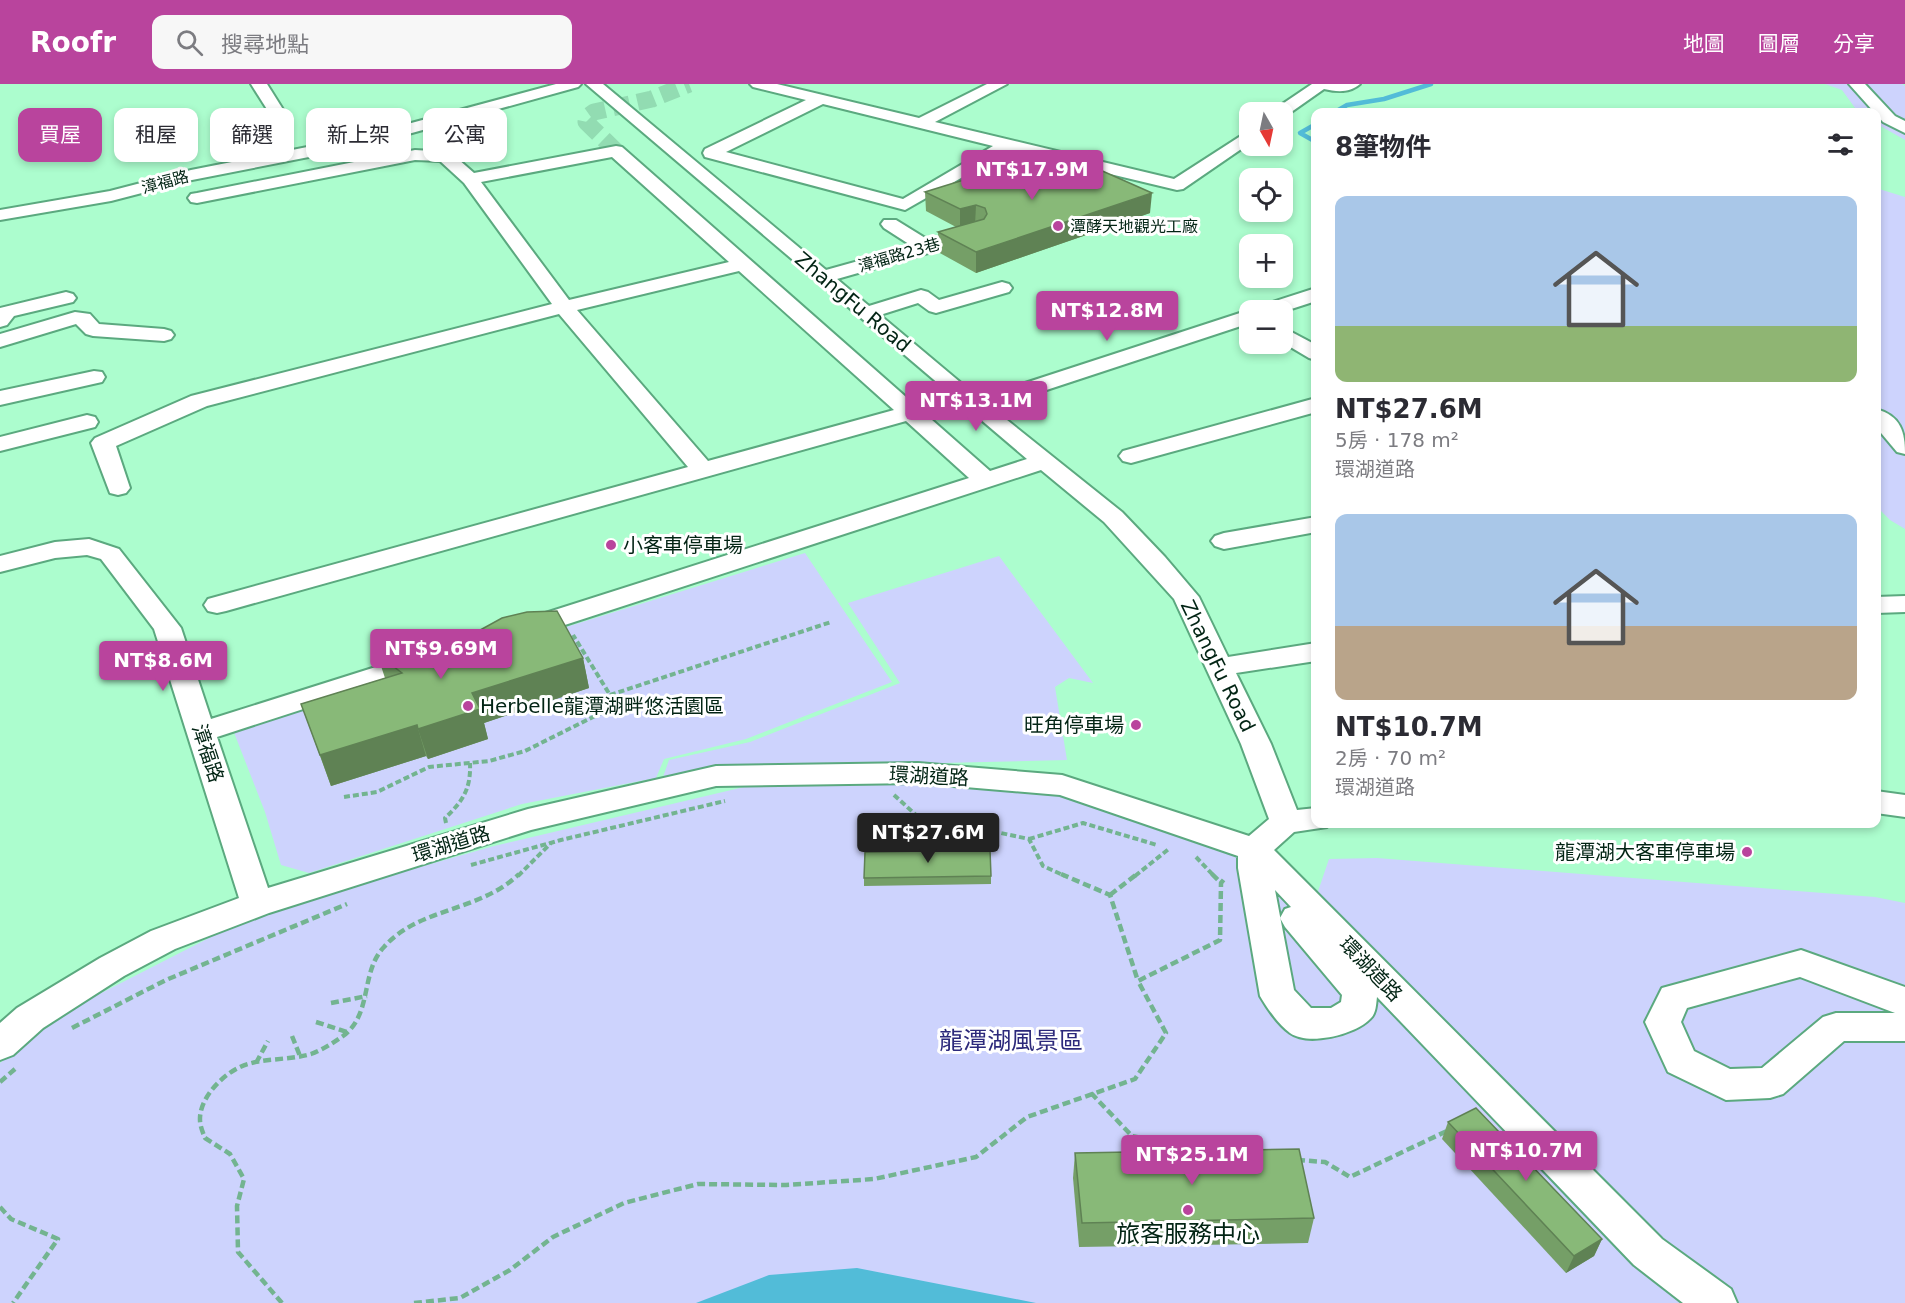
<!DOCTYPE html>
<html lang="zh-TW">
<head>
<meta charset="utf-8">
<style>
	body { margin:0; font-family:"DejaVu Sans","Noto Sans TC",sans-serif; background:#f7f7f7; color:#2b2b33; height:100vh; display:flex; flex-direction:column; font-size:22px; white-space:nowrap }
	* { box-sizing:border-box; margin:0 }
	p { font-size:20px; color:#7c7c81 }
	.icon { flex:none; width:33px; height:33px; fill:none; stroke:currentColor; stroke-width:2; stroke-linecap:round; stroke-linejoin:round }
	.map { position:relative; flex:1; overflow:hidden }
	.sheet { position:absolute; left:1311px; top:24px; width:570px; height:720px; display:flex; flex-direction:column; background:#fff; border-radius:12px; box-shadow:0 3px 9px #0003 }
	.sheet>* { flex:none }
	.banner { position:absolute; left:18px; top:24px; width:570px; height:54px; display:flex; gap:12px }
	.needle { width:39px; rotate:171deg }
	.buttons { position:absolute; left:1239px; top:18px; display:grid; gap:12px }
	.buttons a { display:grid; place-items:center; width:54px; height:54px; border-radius:12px; background:#fff; box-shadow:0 3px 9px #0003; font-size:30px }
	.price { position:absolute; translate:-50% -51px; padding:0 14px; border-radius:6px; background:#b9449d; color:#fff; font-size:20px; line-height:39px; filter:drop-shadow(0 2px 3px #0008) }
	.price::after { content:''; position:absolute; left:50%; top:36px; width:18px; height:14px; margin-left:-9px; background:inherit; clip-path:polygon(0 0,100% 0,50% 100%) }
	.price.selected { background:#222; color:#fff }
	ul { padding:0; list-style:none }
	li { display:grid; align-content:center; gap:12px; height:318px; padding:0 24px }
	li span { display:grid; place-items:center; height:186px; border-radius:12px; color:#555 }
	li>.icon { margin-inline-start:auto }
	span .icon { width:108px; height:108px; fill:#fffc; stroke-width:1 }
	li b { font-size:26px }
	h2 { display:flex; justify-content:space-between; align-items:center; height:72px; padding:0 24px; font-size:26px }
	.chip { padding:0 21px; border-radius:12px; background:#fff; box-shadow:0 3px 9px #0003; font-size:21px; line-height:54px }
	.chip.selected { background:#b9449d; color:#fff }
	header { display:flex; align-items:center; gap:36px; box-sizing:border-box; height:84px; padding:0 30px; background:#b9449d; color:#fff }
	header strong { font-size:28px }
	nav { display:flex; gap:33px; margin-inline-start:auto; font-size:21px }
	.search { width:420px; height:54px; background:#f7f7f7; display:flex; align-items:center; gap:15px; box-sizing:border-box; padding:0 21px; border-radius:12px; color:#7c7c81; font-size:22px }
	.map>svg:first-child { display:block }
	.green { fill:#cdd3fd }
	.water { fill:#52bcd8 }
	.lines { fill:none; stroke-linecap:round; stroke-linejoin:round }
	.stream { stroke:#52bcd8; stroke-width:4.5 }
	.minor-tunnel { stroke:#92dcb2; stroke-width:17; stroke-dasharray:17 8; stroke-linecap:butt }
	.minor-casing { stroke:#5ba97f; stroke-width:4 }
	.path-far1 { stroke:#73b490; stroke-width:4; stroke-dasharray:6 3; stroke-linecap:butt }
	.path { stroke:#73b490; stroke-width:4.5; stroke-dasharray:8 4; stroke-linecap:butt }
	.minor { fill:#fff; fill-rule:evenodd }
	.wall { fill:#759f67 }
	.shaded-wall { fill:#5f8254 }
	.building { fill:#88b978; stroke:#5f8254; stroke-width:1.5 }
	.poi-dot { fill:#b9449d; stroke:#fff; stroke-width:2 }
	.labels { text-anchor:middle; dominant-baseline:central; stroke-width:6; stroke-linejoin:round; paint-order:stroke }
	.far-street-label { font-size:16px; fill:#022414; stroke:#fff }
	.far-poi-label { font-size:16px; fill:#022414; stroke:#fff; text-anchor:start }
	.street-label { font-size:20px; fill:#022414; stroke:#fff }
	.poi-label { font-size:20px; fill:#022414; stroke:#fff; text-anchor:start }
	.near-park-label { font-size:24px; fill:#2c297b; stroke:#fff }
	.near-poi-label { font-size:24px; fill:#022414; stroke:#fff }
</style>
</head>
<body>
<header>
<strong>Roofr</strong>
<div class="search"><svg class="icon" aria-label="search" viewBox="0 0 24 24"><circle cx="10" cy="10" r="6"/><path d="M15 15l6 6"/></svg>搜尋地點</div>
<nav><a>地圖</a><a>圖層</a><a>分享</a></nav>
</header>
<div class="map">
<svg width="1905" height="1219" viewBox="0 0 1905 1219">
	<rect width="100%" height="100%" fill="#acfdce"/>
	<g class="green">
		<polygon points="1825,0 1902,0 1905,2 1905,56 1877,40 1876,28 1858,28 1842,6"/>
		<polygon points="1876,104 1905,113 1905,445 1890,436 1877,423"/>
		<polygon points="805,469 892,598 746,655 664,675 656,694 522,720 309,789 281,781 265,728 233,646"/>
		<polygon points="999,472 1093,599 1069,594 1055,603 1067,676 726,684 663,693 669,676 750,658 900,599 848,519"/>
		<polygon points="915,696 1064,709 1251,773 1416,955 1312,825 1329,775 1377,774 1875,813 1905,819 1905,1219 976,1219 970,1206 850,1187 697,1219 0,1219 0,979 68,926 258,829 494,762 761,699"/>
	</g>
	<polygon class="water" points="857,1184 1036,1219 696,1219 769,1191"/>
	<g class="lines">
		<g class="stream">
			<polyline points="1335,28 1347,21 1384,15 1431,0"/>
			<polyline points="1316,40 1300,49 1316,58"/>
		</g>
		<polyline class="minor-tunnel" points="616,67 586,38 587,33 594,28 652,15 689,0"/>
		<defs>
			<g id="minor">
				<polygon points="251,0 267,0 284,27 282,30 270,30"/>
				<polygon points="556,0 581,0 578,3 365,62 192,96 111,117 0,136 0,126 110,107 191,86 363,52"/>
				<path d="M586,0H603L826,186L912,162L884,144L881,140L884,136H896L930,157L974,144L981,146L983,150L981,154L837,195L869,222L921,206L928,208L939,216L1002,198L1009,200L1012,204L1009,208L936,229L929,227L918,219L880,231L979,314L1243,228L1252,226H1250V239L992,324L1122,428L1165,473L1199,513L1228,573L1316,559V577L1236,589L1271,660L1297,726L1316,724V740H1329L1327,743L1294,748L1274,766L1662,1155L1731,1205L1737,1219H1683L1634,1181L1377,913C1376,921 1376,930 1370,935C1355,951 1308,962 1290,949C1279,941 1267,924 1260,912L1238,784V772L1060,711L918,699L716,702L531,746L269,829L175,865L124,892L43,944L13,971L0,976V939L17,924L100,874L151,847L239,814L154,545L101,475L87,471L55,474L0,488V472L55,458L89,455L119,465L181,544L211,635L420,569L430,572L434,578L430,584L217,653L268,804L528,725L716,682L918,679L1062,691L1249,752L1269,735L1241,660L1174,515L1104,438L1041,386L534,551L524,553L514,551L510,545L514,539L969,394L906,337L226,527L217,529L208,527L204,521L208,515L688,383L559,230L207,322L116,362L130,404L126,409L118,411L110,409L91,359L95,354L191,312L552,220L464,99L440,77L415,76L197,119L191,118L188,114L191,110L197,109L415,66L450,68L474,89L616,62L622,63L990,387L1027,375ZM612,73L729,178L569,216L481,98ZM739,187L894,326L708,377L577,226ZM1275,806L1291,823L1285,825L1280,834L1285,843L1342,911L1341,918L1331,924H1311L1294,906Z"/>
				<path d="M750,0H777L919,34L987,0H1007L935,38L1174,95L1250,46V59L1183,105L1177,106L1010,66L905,126L705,73L703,69L705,65L806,16L753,3ZM823,20L993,62L903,115L726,68Z"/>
				<path d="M1312,0H1360C1350,9 1337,8 1324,5L1287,31L1282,32V28H1273L1275,25Z"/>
				<polygon points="1849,0 1865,0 1895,32 1905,37 1905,49 1883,38"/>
				<polygon points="1254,62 1279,62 1280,64 1272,69 1256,66"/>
				<polygon points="1316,204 1316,217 1282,228 1257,226 1260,222"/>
				<polygon points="66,208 73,210 76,214 73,218 14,232 7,241 0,243 0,224"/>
				<polygon points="75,228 90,230 99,240 164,245 171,247 174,251 171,255 164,257 93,252 86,250 76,240 0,263 0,250"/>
				<polygon points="1282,243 1316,261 1316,276 1309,274 1282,258"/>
				<polygon points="94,287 102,288 105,293 102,298 0,321 0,307"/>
				<polygon points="1316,314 1316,328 1131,379 1123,377 1119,372 1123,367"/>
				<path d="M1876,325C1901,332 1905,348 1905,370L1897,368L1876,343Z"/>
				<polygon points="87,331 95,333 98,338 95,343 0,367 0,353"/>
				<polygon points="1316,433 1316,448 1224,465 1215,462 1211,457 1215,452 1224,449"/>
				<polygon points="1905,512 1905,528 1876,529 1876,513"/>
				<polygon points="1876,707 1905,711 1905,733 1876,729"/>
				<path d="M1801,866L1905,903V957H1844L1783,1010L1770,1014L1726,1016L1668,988L1645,938L1662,904ZM1800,893L1895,929H1836L1823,933L1762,984L1730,985L1694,967L1681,938L1687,924Z"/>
			</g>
		</defs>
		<use href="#minor" class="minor-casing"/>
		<g class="path-far1">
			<polyline points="610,611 831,538"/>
			<polyline points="894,711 916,731 1029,755 1043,782 1065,792"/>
			<polyline points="344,713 377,708 429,683 489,677 525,667 603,628 610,611 573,551"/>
			<path d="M446,739L445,734C463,717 471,705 470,679"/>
			<polyline points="1029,755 1083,739 1157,761"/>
			<polyline points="1196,773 1214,792"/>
			<polyline points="471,781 561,756 725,717"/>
			<polyline points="518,792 551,759"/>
			<polyline points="1135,792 1170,764"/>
		</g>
		<g class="path">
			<polyline points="1061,790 1110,811 1138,897"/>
			<polyline points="1212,790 1221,799"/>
			<polyline points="1110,811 1137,790"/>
			<polyline points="331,919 367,912"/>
			<polyline points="316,938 347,948"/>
			<polyline points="72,944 166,896 347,820"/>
			<polyline points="292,952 300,972"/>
			<polyline points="256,979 268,957"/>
			<polyline points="0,998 15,985"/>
			<polyline points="1091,1009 1132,1052 1181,1062 1228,1059 1246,1067"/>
			<polyline points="1297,1076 1325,1078 1350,1093 1449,1046"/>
			<polyline points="0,1123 11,1135 58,1155 13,1219"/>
			<path d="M282,1219L238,1168L237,1122L244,1095L230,1070L205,1054C203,1049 200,1042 200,1036C199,1013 226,986 248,980C268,974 290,976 311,970C322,966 333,959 343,952C373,930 360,888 384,863C419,823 480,828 519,790"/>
			<polyline points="414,1219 460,1214 510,1186 553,1153 624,1119 698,1100 786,1101 874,1095 976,1073 1027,1033 1135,995 1166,949 1138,897 1220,856 1221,799 1226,793"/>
		</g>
		<use href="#minor" class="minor"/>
	</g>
	<g class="wall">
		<polygon points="1001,97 1150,129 976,189 938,168 938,148 956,143 926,127 925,108"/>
		<polygon points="377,570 583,574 589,604 484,639 488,655 428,675 426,672 331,702 301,620 385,594"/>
		<polygon points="991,792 991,800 864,802 864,794"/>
		<polygon points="1448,1038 1602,1155 1594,1172 1566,1189 1442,1055"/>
		<polygon points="1075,1069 1314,1134 1308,1159 1079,1163 1073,1094"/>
	</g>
	<g class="shaded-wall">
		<polygon points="1152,109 1150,129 976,189 976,168"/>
		<polygon points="976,121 975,141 960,145 960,125"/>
		<polygon points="583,574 589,604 484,639 488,655 428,675 418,645 472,609"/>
		<polygon points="417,641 426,672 331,702 320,671"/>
		<polygon points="1602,1155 1594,1172 1566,1189 1574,1172"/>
	</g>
	<g class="building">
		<polygon points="1073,74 1152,109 976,168 938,148 984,135 987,130 985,124 976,121 960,125 925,108 986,89 1001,97"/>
		<polygon points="557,527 583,574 472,609 480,625 418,645 417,641 320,671 301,620 402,589 377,570 451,558 473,550 502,534 527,528"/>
		<polygon points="990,766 991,792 864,794 865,768"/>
		<polygon points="1476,1024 1602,1155 1574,1172 1448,1038"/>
		<polygon points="1299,1065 1314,1134 1082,1139 1075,1069"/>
	</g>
	<g class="poi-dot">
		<circle cx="1058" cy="142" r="6"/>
		<circle cx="611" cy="461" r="6"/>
		<circle cx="468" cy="622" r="6"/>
		<circle cx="1136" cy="641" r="6"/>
		<circle cx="1747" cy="768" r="6"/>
		<circle cx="1188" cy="1126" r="6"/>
	</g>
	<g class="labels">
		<g class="far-street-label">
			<text transform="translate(165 98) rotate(-15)">漳福路</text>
			<text transform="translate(899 171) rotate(-16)">漳福路23巷</text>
		</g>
		<g class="far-poi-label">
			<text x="1070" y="142">潭酵天地觀光工廠</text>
		</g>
		<g class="street-label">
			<text transform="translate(853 218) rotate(40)">ZhangFu Road</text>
			<text transform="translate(1218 582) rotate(64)">ZhangFu Road</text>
			<text transform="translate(208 669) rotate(72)">漳福路</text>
			<text transform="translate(929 692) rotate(3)">環湖道路</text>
			<text transform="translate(451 760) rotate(-17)">環湖道路</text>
			<text transform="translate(1371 885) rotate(46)">環湖道路</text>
		</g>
		<g class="poi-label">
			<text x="623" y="461">小客車停車場</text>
			<text x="480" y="622">Herbelle龍潭湖畔悠活園區</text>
			<text x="1124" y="641" text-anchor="end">旺角停車場</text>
			<text x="1735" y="768" text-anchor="end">龍潭湖大客車停車場</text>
		</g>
		<g class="near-park-label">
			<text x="1011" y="957">龍潭湖風景區</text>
		</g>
		<g class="near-poi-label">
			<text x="1188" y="1150">旅客服務中心</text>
		</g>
	</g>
</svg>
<div class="buttons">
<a><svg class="needle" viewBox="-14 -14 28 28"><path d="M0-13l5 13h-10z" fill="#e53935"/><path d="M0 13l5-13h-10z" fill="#7c7c81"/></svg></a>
<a><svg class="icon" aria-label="locate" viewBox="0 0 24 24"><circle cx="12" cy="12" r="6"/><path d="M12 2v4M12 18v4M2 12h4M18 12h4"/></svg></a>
<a>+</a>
<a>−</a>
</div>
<b class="price" style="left:1032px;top:117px">NT$17.9M</b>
<b class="price" style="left:1107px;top:258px">NT$12.8M</b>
<b class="price" style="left:976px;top:348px">NT$13.1M</b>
<b class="price" style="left:441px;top:596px">NT$9.69M</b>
<b class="price" style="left:163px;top:608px">NT$8.6M</b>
<b class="price selected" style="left:928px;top:780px">NT$27.6M</b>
<b class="price" style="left:1526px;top:1098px">NT$10.7M</b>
<b class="price" style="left:1192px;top:1102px">NT$25.1M</b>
<div class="banner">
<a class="chip selected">買屋</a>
<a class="chip">租屋</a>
<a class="chip">篩選</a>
<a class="chip">新上架</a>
<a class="chip">公寓</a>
</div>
<section class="sheet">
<h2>8筆物件<svg class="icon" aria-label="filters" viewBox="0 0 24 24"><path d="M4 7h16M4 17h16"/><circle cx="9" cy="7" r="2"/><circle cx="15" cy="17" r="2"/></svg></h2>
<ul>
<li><span style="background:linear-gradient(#a9c7e8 70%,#8fb573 0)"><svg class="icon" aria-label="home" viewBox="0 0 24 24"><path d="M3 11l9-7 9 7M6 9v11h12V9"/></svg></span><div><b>NT$27.6M</b><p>5房 · 178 m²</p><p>環湖道路</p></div></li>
<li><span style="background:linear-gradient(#a9c7e8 60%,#b9a48a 0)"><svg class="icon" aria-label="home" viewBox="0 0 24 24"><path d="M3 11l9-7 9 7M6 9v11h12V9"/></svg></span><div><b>NT$10.7M</b><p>2房 · 70 m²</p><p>環湖道路</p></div></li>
</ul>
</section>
</div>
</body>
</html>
